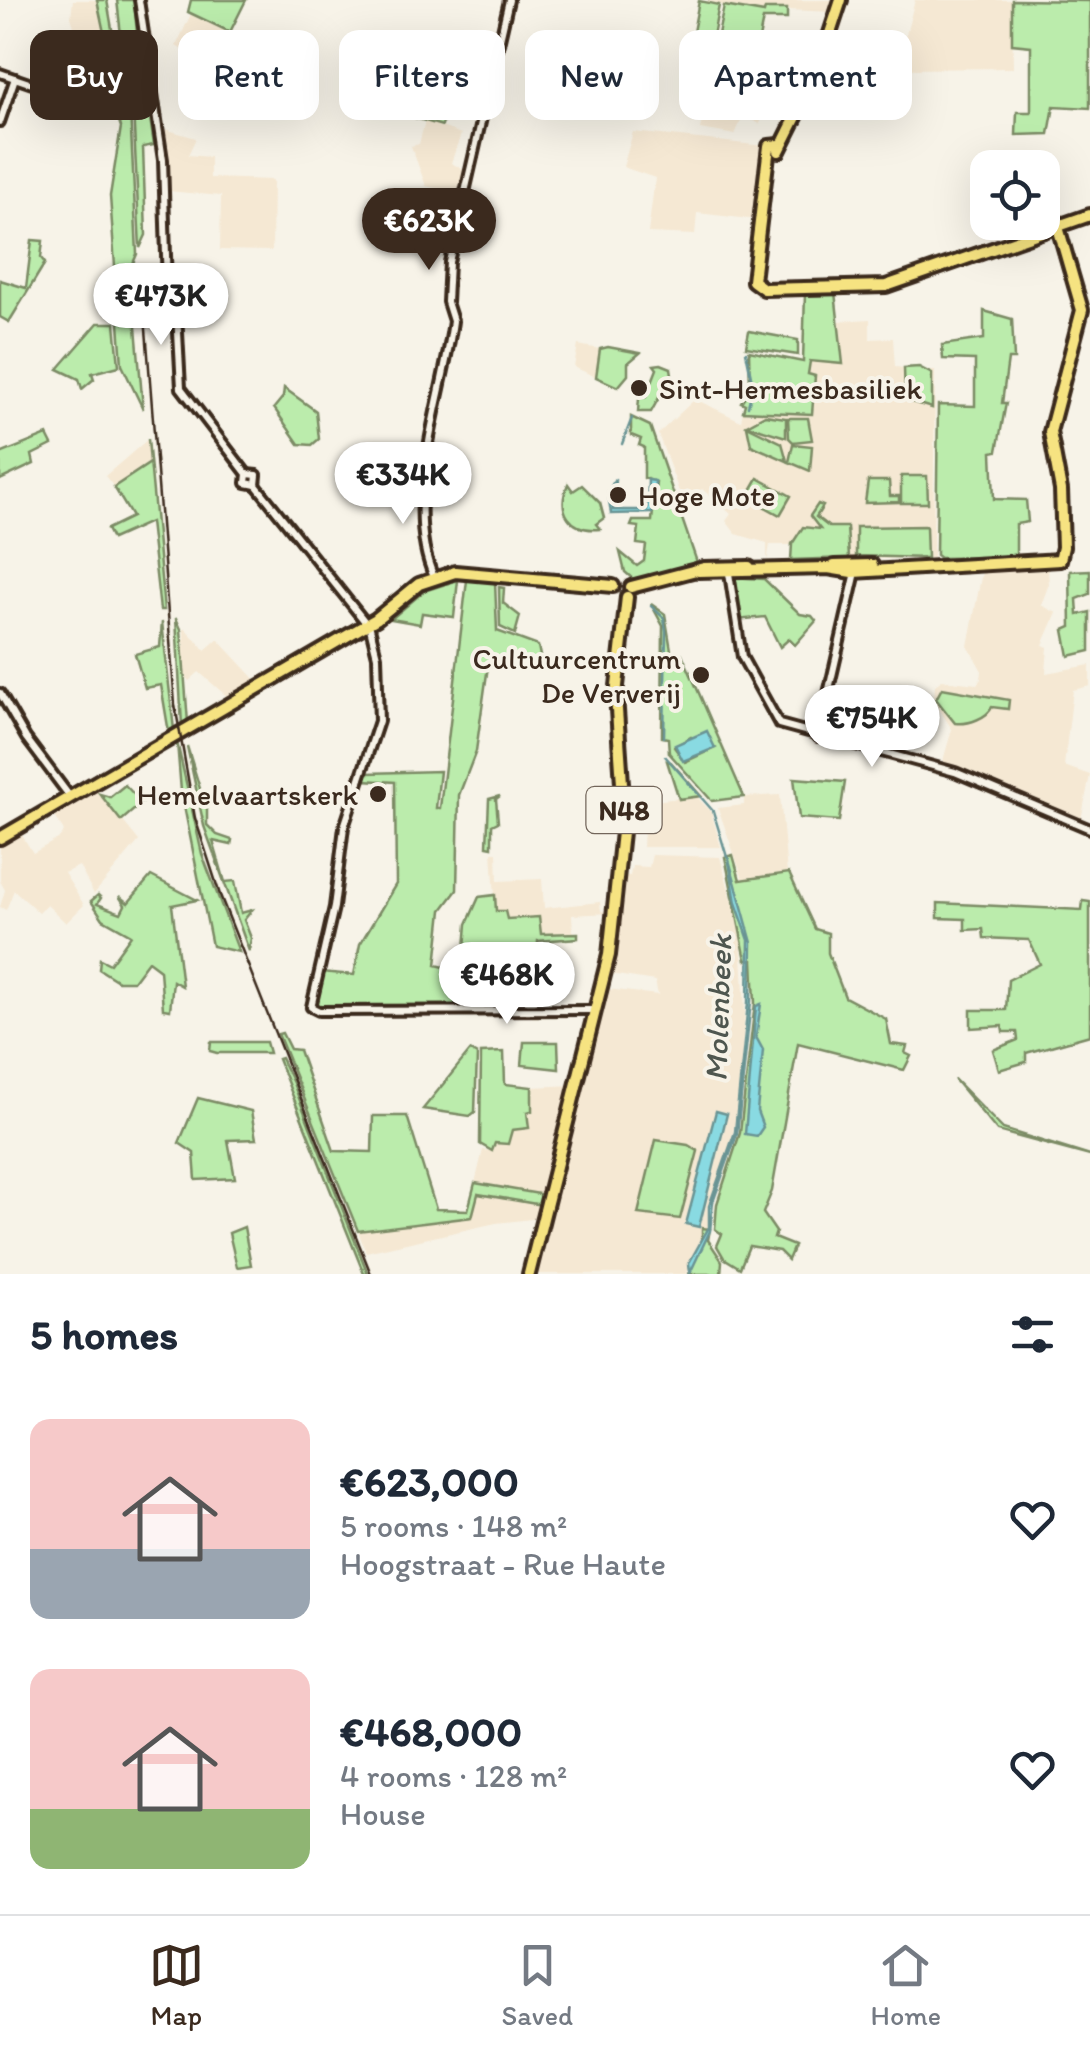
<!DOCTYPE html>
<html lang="en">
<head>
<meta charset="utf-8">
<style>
	body { margin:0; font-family:Itim,sans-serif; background:#f2f2f3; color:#1f2937; height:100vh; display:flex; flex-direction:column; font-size:38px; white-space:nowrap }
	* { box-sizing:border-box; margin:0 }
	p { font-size:32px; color:#747a83 }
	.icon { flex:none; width:55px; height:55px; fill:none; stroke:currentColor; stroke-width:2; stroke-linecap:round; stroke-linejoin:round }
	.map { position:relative; height:1274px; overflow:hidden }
	.panel { display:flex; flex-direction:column; background:#fff; flex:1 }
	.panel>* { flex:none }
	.banner { position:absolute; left:30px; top:30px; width:1030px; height:90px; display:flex; gap:20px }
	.fabs { position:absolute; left:970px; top:150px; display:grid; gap:20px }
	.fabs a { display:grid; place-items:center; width:90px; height:90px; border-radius:20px; background:#fff; box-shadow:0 10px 40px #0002; font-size:50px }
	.price { position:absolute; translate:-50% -85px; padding:0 22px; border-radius:35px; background:#fff; color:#222; font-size:32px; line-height:65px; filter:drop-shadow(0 2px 5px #0008) }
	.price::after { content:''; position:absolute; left:50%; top:60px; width:30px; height:22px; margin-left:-15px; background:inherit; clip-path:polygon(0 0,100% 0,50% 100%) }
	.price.on { background:#3b2a1e; color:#fff }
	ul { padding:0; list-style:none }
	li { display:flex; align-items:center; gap:30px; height:250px; padding:0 30px }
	li span { display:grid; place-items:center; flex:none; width:280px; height:200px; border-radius:20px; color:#555 }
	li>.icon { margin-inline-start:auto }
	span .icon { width:120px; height:120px; fill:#fffc; stroke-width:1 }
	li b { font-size:42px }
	h2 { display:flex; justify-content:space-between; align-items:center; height:120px; padding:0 30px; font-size:42px }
	.pill { padding:0 35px; border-radius:20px; background:#fff; box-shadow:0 10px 40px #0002; font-size:35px; line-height:90px }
	.pill.on { background:#3b2a1e; color:#fff }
	.tabs { display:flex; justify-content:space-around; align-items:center; height:140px; border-top:2px solid #e0e1e3; background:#fff; font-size:28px; color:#747a83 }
	.tabs a { display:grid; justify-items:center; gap:5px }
	.tabs .on { color:#3b2a1e }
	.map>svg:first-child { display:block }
	.built { fill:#f5e8d3 }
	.green { fill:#bbecac; stroke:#7b8b65; stroke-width:2.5; fill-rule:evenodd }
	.water { fill:#89dae2; stroke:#6a9494; stroke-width:2.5 }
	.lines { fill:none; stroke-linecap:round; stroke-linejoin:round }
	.stream { stroke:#6a9494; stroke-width:2.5 }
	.minor-casing { stroke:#3b2a1e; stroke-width:14 }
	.major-casing { stroke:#3b2a1e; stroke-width:18 }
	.minor { stroke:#f7f3e8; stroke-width:6 }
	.major { stroke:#f6e381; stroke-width:10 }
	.rail { stroke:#3b2a1e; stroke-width:2.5 }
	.poi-dot { fill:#3b2a1e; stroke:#f7f3e8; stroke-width:4 }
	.labels { text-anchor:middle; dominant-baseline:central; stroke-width:8; stroke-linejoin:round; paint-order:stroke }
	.shield { fill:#f7f3e8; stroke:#73665b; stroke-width:2.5 }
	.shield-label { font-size:28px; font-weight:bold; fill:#3b2a1e }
	.poi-label { font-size:30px; fill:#3b2a1e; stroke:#f7f3e8; text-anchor:start }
	.water-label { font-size:32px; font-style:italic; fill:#4e564f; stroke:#f7f3e8 }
</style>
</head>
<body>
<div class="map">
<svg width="1090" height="1274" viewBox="0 0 1090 1274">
	<rect width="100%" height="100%" fill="#f7f3e8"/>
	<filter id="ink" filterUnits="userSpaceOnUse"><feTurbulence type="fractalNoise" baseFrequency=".01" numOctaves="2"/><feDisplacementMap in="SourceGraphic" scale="20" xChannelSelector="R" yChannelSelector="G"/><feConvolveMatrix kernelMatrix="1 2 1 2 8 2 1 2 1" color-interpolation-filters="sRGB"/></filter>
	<g filter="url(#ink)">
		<g class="built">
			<polygon points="73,0 97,0 107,42 102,44 108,83 96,84 90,77 71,17"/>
			<polygon points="836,0 832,12 765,9 764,13 699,1"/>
			<polygon points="915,0 1012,0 1013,68 897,69"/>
			<polygon points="191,14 230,32 201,101 189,96 205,64 176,46"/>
			<polygon points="379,36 458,42 457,60 491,71 486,94 387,83 371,39"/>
			<polygon points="715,68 775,76 760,124 743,116 735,135 700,129"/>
			<polygon points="425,121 461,134 451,163 468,172 462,194 426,186 411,146 419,144"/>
			<polygon points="161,128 196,138 188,155 210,157 210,178 273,180 272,251 220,250 221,196 168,191"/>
			<polygon points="633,132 765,146 759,220 697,213 695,235 648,233 655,178 623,167"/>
			<polygon points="870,319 870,339 893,338 895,367 935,371 933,558 791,560 791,545 770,545 767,561 767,543 736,534 726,521 731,514 702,489 684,505 658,434 695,399 741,421 743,411 751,414 756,396 808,375 810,361 843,363 839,321"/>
			<polygon points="578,345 600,349 596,377 574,367"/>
			<polygon points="148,439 150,463 114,487 105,476"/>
			<polygon points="1048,570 1049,584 1041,605 1057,613 1043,645 1048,647 1046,673 1090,665 1090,686 1073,690 1064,766 1090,775 1081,820 942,764 952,729 934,701 935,685 942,680 977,684 981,679 982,671 968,646 982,572"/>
			<polygon points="184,627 205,650 218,639 259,683 231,700 199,672 189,681 184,675"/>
			<polygon points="95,787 139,841 94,894 79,866 64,873 84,905 66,923 47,905 39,913 14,890 6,910 0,907 5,890 0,881 0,843 20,832 33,853 58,839 64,832 53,813"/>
			<polygon points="780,795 787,873 743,879 718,808 744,805 744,797"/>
			<polygon points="696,796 711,812 721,847 643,847 644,828 626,828 629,804"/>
			<polygon points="492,852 497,852 498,881 542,879 544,908 600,902 601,911 610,913 572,915 573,933 541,934 539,917 507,920 496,912"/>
			<polygon points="652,855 720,857 741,934 745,1012 737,1114 730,1146 709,1204 708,1228 686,1274 533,1274 607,989 658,995 655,981 610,974 621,875 630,876 632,866 649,867"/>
			<polygon points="574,1085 545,1195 475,1183 483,1150 492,1151 494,1143 532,1110 532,1087"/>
			<polygon points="478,1194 542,1205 540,1218 496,1223 366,1252 358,1231 471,1217"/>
		</g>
		<g class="green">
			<polygon points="97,0 107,0 121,81 108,83 102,43 106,42"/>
			<polygon points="117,0 134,0 141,78 126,79"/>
			<polygon points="191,0 246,0 230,32 188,12"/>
			<polygon points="1012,0 1090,1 1090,108 1054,106 1049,134 1016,135 1017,112 1031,112 1031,46 1012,44"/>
			<polygon points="699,1 719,5 713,36 693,32"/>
			<polygon points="724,6 764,13 765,9 787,9 787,19 763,19 759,39 790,48 787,72 764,69 762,56 760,68 712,63"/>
			<polygon points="387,83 451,90 442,126 398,113"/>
			<polygon points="141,87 146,90 154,145 143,147 146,235 140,248 132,88"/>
			<polygon points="129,89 137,254 131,268 143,409 122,365 110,196 121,127 110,95"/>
			<polygon points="32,240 43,241 41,258 45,263 9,322 0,317 0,280 26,288"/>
			<polygon points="835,292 843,364 810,361 808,374 815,376 812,414 743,411 745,404 741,402 750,389 749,351 803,362 805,293"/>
			<polygon points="984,311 1012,319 1014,359 1008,359 1002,403 1006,403 997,451 992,452 994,499 1026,500 1028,522 1016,524 1016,557 940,558 936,555 938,405 975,406 975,360 943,359 942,345 984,339"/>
			<polygon points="98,323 115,323 119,366 92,373 94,379 82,389 79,379 58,369"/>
			<polygon points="749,331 798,340 798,355 746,347"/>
			<polygon points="608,347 640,353 628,363 628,375 618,387 596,377 600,349"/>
			<polygon points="661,364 671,368 672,374 651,412 638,412 639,398 646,397 657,369 654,365"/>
			<polygon points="919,367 932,374 932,408 905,400 904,368"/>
			<polygon points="284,388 316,411 319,439 312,445 299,444 274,408 283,397"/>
			<polygon points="765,415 786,418 786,437 747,425"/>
			<polygon points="631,417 650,426 699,568 634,580 625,572 620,552 637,566 644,561 646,545 637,544 639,527 631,526 633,521 652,521 656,482 644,478 644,447 639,445 641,439 631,435"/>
			<polygon points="788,418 808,418 812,440 793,442 789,438"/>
			<polygon points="747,426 782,443 787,461 751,445"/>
			<polygon points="47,435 52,445 32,455 34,464 0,480 0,454"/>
			<polygon points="148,439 164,610 160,610 150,522 112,539 107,529 132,517 114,487 150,463"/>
			<polygon points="793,444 812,446 810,471 789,462"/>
			<polygon points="901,476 927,476 928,503 901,503"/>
			<polygon points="758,478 791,496 780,515 747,497"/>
			<polygon points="868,481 889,481 890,496 899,496 899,502 865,503"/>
			<path d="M568,484L573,491L582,485L600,503L604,518L596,524L600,529C570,532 556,511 568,484Z"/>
			<polygon points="818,504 823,506 816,517 829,527 847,527 849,558 791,560 792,544 803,527 820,529 810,516"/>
			<polygon points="926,526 927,558 856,556 856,527"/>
			<polygon points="1090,570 1090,594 1077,599 1078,615 1090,612 1090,651 1069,656 1064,630 1071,627 1070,571"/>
			<polygon points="731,577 764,579 800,614 812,616 816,621 795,645 789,639 780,647 765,617 737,620"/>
			<polygon points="458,580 454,617 422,613 420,624 391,619 424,591"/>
			<polygon points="467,580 495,582 497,631 538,646 542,666 538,663 488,666 476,751 459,795 457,890 442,910 436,965 457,970 455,1005 317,1006 321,972 354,975 360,944 396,884 395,782 364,780 367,773 440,771 436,808 440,808"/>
			<polygon points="499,587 504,588 503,603 520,616 515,634 500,627"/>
			<path d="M651,604L665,614L672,656L682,654L744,797L712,801L669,753L668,738L662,737L663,626ZM691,737L715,748L685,762L674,747Z"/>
			<polygon points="176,618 181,629 188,723 182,726"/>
			<polygon points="162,622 174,730 169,733 161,685 145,688 135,654 160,647"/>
			<path d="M942,688L1009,700L1008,709L992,707C988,717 969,725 955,723L936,699Z"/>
			<polygon points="177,742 202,854 239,952 212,946 181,791"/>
			<polygon points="187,746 202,795 207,797 207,825 217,835 232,840 231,845 213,841 225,882 235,881 241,913 252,910 244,920 251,938 249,951 204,826"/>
			<polygon points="667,761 671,762 701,796 679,799"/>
			<polygon points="794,778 845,782 839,821 799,818"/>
			<polygon points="125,785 142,803 121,821 100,794 110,797"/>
			<polygon points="500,796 496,799 498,822 492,825 492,847 487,846 489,799"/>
			<polygon points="733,855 740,880 789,873 815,929 828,933 828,953 845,997 886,1019 891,1044 907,1046 905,1053 911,1056 904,1070 798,1043 772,1191 763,1213 776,1232 774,1238 794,1246 788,1260 779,1251 749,1246 740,1268 724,1258 717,1246 722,1234 715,1229 717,1204 740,1133 755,1003 753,960 746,960 725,857"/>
			<polygon points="151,876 197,900 172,905 182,986 173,981 170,1010 163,1009 160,970 148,961 133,981 118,981 99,969 100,959 110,964 131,935 103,919 91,901 98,895 101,898 97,904 121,913 125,905 119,896 128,903"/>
			<polygon points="495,895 496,911 505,911 507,919 539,917 541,934 578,933 578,938 538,941 537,963 529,963 529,951 499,953 499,965 473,967 473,960 464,960 467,924 479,897"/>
			<polygon points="1083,901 1090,902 1090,1035 1026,1053 1026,1062 999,1070 993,1050 1018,1040 1017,1032 1003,1032 1002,1026 971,1028 971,1010 1006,1010 1008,980 1040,964 1029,940 984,938 983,929 965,930 965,919 938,918 938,903 1082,910"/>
			<polygon points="282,1033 290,1049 299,1050 334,1151 372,1152 373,1116 407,1116 436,1209 468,1210 475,1183 545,1195 542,1205 478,1194 472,1217 358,1231 278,1034"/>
			<polygon points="211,1042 266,1042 269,1053 217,1053 210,1051"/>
			<polygon points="524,1042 558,1042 559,1069 522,1065"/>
			<polygon points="470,1051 477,1055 475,1112 470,1116 423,1109"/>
			<polygon points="504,1052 505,1084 532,1087 532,1111 527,1112 529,1128 512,1130 508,1144 495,1143 492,1151 480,1144 481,1053"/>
			<polygon points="281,1058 293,1083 368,1274 364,1274 278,1059"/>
			<polygon points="954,1079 1003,1129 1090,1156 997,1131"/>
			<polygon points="198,1098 251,1111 256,1139 228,1140 235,1178 196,1180 194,1153 179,1143"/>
			<polygon points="656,1140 688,1145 698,1151 680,1219 638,1214"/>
			<polygon points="244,1227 251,1265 237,1267 229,1233"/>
			<polygon points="702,1228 710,1229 708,1240 722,1261 721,1274 689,1274 702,1244"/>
		</g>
		<g class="water">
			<polygon points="615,479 613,510 647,510 648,480 655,481 652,513 611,514 608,492"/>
			<polygon points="707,731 715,748 683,761 675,745"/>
			<polygon points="728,856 752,943 751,1001 737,1134 713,1202 710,1231 690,1273 689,1263 709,1227 709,1206 735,1132 748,1003 749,940 736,903"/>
			<polygon points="761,1004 756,1037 763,1050 757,1111 763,1127 757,1136 745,1134 756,1006"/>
			<polygon points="716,1111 727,1114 699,1227 686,1224"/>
		</g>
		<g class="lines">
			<g class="stream">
				<polyline points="746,352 753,386 748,406"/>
				<polyline points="622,444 632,418"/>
				<polyline points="651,606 664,618 666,631 664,737"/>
				<polyline points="665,756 713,811 727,857"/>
			</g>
			<defs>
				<g id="minor">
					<polyline points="139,0 163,160 167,287 177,314 181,388 247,474 246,483 256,485"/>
					<polyline points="0,73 61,94 150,82"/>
					<polyline points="0,122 15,78"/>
					<polyline points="247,474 257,475 256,485"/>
					<polyline points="256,485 370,628 377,656 379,721 344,827 334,907 311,1007 319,1011 595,1010"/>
					<polyline points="728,567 742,657 779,724 955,772 1090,829"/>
					<path d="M434,577C401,505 443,398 453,321L447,302L449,262L509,0"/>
					<polyline points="0,693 26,738 71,798"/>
					<polyline points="818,737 856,572"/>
				</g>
				<g id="major">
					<polyline points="780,145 769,146 753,281 764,289 886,286 1090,215"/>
					<polyline points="779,151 815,79 841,0"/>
					<polyline points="834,566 872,565"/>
					<polyline points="698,571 828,568 853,572 1060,560 1063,547 1061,490 1050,432 1082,310 1058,227"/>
					<polyline points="631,587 704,568 749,567"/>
					<polyline points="0,838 376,619 419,584 455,572 613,586"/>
					<polyline points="529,1274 609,955 624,813 616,695 627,597"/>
				</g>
			</defs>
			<use href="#minor" class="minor-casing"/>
			<use href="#major" class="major-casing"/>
			<use href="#minor" class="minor"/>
			<use href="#major" class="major"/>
			<polyline class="rail" points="143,290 175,705 195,818 220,895 371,1274"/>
		</g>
	</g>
	<g class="poi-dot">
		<circle cx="639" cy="388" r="10"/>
		<circle cx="618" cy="495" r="10"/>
		<circle cx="701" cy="675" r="10"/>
		<circle cx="378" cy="794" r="10"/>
	</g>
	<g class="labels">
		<rect class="shield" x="586.5" y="787" width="75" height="46" rx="8"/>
		<g class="shield-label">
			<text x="624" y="810">N48</text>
		</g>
		<g class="poi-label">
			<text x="659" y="388">Sint-Hermesbasiliek</text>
			<text x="638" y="495">Hoge Mote</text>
			<text x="681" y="658" text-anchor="end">Cultuurcentrum<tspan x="681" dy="34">De Ververij</tspan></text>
			<text x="358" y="794" text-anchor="end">Hemelvaartskerk</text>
		</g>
		<g class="water-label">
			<text transform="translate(718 1008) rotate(-88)">Molenbeek</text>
		</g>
	</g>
</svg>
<div class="fabs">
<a><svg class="icon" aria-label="locate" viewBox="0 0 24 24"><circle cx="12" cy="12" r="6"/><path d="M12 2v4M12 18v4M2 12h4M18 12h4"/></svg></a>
</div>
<b class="price on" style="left:429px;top:273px">€623K</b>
<b class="price" style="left:161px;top:348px">€473K</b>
<b class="price" style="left:403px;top:527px">€334K</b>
<b class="price" style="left:872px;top:770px">€754K</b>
<b class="price" style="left:507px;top:1027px">€468K</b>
<div class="banner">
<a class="pill on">Buy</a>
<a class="pill">Rent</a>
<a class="pill">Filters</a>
<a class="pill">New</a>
<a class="pill">Apartment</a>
</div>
</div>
<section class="panel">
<h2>5 homes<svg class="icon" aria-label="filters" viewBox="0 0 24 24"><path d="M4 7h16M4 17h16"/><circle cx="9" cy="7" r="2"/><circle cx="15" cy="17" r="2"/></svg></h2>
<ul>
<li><span style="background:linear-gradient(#f6c9c9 65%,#9aa5b1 0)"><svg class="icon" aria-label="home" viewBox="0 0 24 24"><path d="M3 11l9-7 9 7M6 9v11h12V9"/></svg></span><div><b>€623,000</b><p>5 rooms · 148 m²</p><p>Hoogstraat - Rue Haute</p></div><svg class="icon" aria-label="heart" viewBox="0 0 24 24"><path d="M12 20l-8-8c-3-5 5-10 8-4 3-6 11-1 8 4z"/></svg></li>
<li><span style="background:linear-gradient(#f6c9c9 70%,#8fb573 0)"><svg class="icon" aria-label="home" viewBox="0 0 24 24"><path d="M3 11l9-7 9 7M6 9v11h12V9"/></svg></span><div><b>€468,000</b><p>4 rooms · 128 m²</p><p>House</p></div><svg class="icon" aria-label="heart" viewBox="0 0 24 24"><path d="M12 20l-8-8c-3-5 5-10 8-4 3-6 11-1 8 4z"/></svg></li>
</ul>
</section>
<nav class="tabs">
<a class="on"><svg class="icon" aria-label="map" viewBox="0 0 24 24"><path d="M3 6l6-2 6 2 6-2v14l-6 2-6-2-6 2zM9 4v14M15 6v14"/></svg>Map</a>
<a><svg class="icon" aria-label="saved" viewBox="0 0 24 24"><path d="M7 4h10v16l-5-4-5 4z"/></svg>Saved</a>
<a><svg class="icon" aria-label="home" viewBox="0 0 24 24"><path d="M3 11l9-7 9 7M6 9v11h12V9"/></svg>Home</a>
</nav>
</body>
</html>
